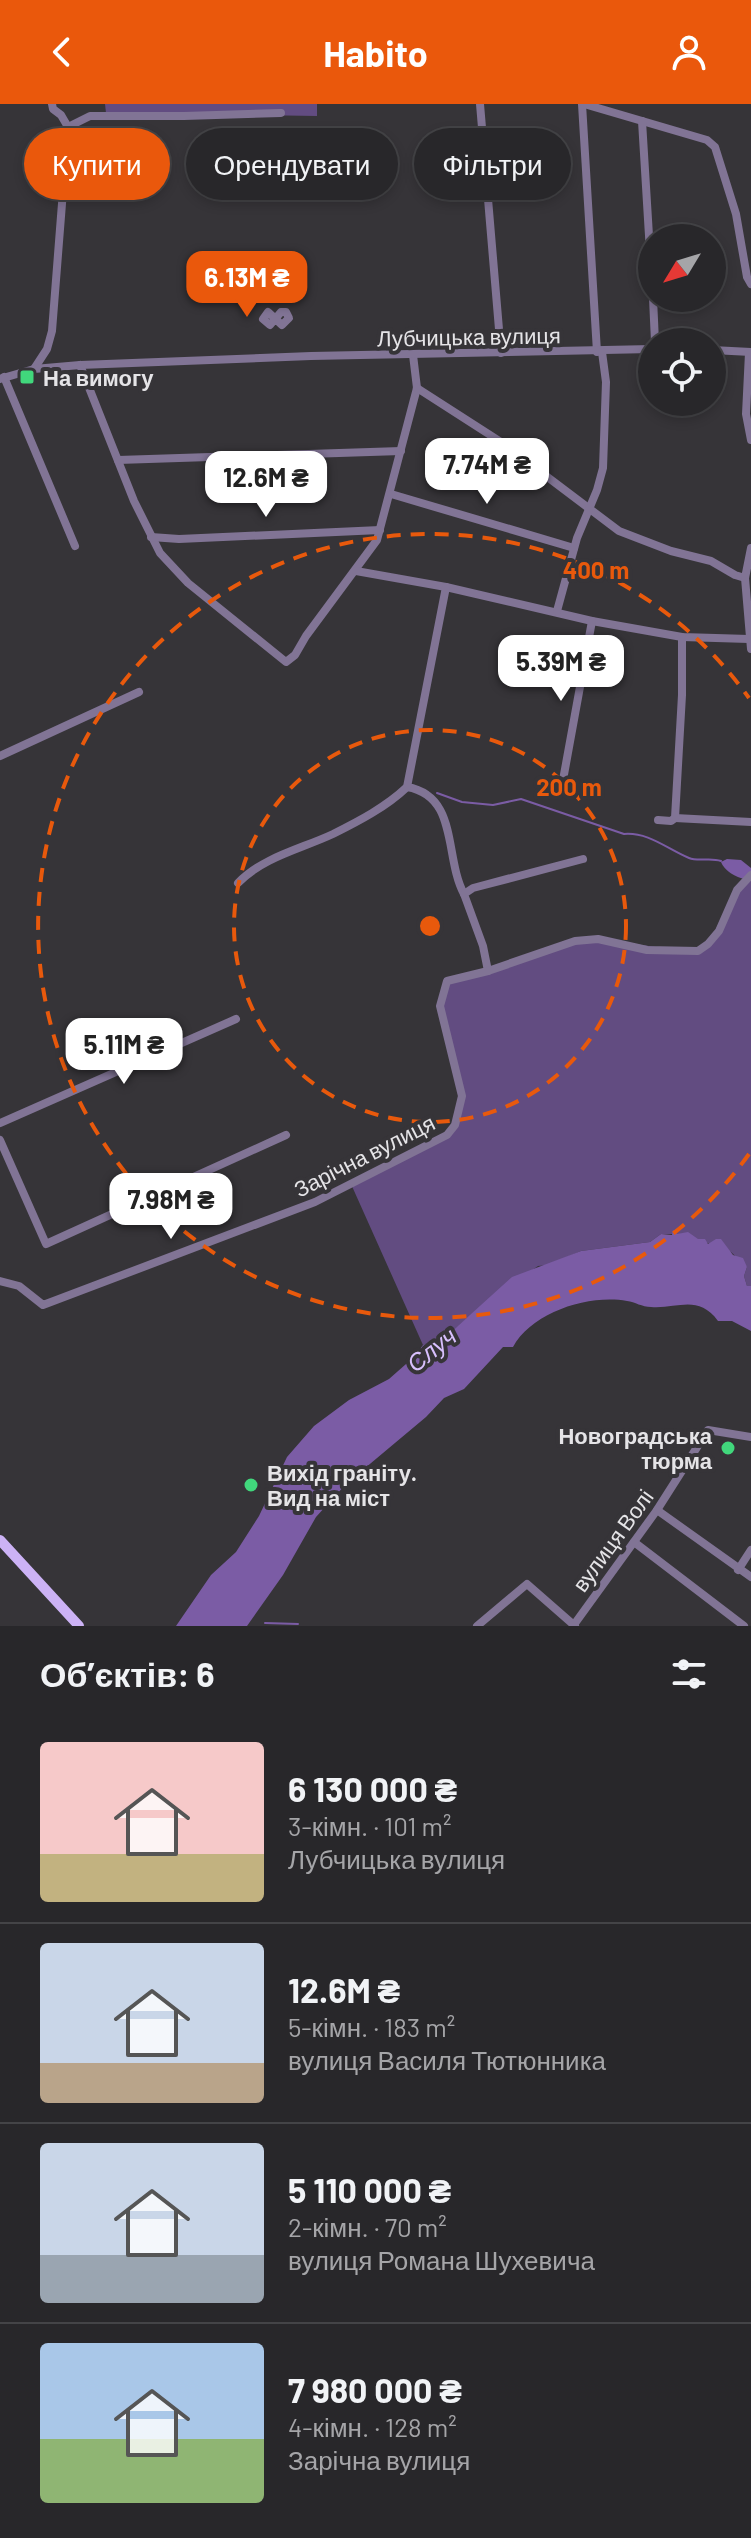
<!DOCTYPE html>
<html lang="uk">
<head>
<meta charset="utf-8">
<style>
	body { margin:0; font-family:Barlow,sans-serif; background:#343336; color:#f1f3f6; height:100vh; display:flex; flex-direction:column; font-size:30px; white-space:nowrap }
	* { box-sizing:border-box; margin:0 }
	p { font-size:26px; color:#a5a5a8 }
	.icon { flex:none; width:44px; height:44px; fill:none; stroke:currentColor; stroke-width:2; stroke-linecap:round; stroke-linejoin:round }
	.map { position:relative; height:1522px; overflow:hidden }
	.side { display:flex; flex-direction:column; background:#28272a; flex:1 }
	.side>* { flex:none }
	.guide { position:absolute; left:24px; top:24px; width:704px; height:72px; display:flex; gap:16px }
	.needle { width:52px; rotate:232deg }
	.tools { position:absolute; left:638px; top:120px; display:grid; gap:16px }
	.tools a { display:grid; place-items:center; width:88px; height:88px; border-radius:50%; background:#28272a; box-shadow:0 4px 12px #0003,0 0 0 2px #444447; font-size:40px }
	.price { position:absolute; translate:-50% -68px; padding:0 18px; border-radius:16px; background:#fff; color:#222; font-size:26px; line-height:52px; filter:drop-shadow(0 2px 4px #0008) }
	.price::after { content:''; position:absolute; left:50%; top:48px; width:24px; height:18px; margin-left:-12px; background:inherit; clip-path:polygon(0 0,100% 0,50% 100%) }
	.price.current { background:#ea580c; color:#fff }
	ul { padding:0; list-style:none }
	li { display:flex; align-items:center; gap:24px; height:200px; padding:0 40px }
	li+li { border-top:2px solid #444447 }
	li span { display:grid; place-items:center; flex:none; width:224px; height:160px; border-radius:8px; color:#555 }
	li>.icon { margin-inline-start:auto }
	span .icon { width:96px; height:96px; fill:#fffc; stroke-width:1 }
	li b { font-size:34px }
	h2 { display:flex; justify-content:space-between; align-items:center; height:96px; padding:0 40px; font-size:34px }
	.tag { padding:0 28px; border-radius:36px; background:#28272a; box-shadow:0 4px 12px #0003,0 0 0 2px #444447; font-size:28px; line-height:72px }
	.tag.current { background:#ea580c; color:#fff }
	header { display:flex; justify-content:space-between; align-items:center; height:104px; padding:0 40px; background:#ea580c; color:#fff; font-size:36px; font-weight:700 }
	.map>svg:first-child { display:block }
	.built { fill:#3e3a44 }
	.green { fill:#624c81 }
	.water { fill:#7b5ca5 }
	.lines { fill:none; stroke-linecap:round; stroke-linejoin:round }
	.stream { stroke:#7b5ca5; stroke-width:2 }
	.minor { stroke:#817495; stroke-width:8 }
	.major { stroke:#ccb2f5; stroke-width:10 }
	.ring { fill:none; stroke:#e8590c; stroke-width:4; stroke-dasharray:14 10 }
	.poi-dot { fill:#41d77c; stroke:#363438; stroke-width:3 }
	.labels { text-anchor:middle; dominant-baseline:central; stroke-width:8; stroke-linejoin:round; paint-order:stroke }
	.street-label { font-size:22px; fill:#e5e4e7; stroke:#363438 }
	.poi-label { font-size:22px; font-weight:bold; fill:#e5e4e7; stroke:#363438; text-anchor:start }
	.water-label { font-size:24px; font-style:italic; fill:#d8c0fd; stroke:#363438 }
	.centre { fill:#e8590c; stroke:#363438; stroke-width:4 }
	.ring-label { font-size:24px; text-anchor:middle; font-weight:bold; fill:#e8590c; stroke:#363438; stroke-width:8; stroke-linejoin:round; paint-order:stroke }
</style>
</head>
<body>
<header><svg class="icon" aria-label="back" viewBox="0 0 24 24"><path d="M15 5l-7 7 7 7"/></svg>Habito<svg class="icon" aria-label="person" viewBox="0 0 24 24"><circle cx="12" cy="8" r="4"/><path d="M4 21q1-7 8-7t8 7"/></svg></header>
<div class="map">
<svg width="751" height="1522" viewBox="0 0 751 1522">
	<rect width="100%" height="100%" fill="#363438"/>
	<polygon class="built" points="308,37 332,38 330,73 313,72 313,75 307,75"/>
	<g class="green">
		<polygon points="105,0 317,0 317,12 106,9"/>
		<polygon points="751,771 751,1182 747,1182 744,1172 747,1163 731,1148 684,1130 661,1130 650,1138 581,1147 548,1161 538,1162 480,1203 449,1230 423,1241 351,1080 447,1031 462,993 440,902 447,877 534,849 598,835 685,847 708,840 737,786"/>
	</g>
	<g class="water">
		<path d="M727,755L741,756L751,764V769L745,775C736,774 724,766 721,758Z"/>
		<path d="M673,1126L677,1130L688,1128L698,1135H705L708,1140L716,1135H721L733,1151L743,1154L747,1163L744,1172L747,1182H751V1227L732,1217H718C698,1190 678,1205 651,1203C642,1203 635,1198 627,1197C589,1190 532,1208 513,1243H503L464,1285L444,1294L426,1313L346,1380L316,1413L283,1471L247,1522H176L211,1471L236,1448L259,1412L287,1353L314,1322L349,1296L389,1275L414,1253L423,1241L449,1230L512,1173L581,1147L650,1138L661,1130L672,1131Z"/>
	</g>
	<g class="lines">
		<g class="stream">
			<path d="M437,689L462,698L493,701L521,695L624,730C649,728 667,745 689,754C699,758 710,753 721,757"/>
			<polyline points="265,1519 298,1520"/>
		</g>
		<g class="minor">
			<polyline points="480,0 501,249"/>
			<polyline points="582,0 597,248"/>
			<polyline points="584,0 707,36 715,43 736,110 747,173 751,180"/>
			<polyline points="642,17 652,181"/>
			<polyline points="68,23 90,12 184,12 281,9"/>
			<polyline points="653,194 655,238"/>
			<polyline points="275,215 270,221 263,215 268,208 282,221 289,214 286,208 281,208 276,214"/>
			<polyline points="712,246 751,248"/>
			<polyline points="749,249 746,310 751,336"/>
			<polyline points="80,261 134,397 160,449 188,479 286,558 295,551 306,532 377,436 417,284 413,251"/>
			<polyline points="34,265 47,245 52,227 68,23 61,11 53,5 52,0"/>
			<polyline points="4,273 75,442"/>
			<polyline points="0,275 34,265 80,261 311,252 652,245"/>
			<polyline points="417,284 501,338 619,427 671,447 711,457 735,471 745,474"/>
			<polyline points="118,356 401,347"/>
			<polyline points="391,390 574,444"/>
			<polyline points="151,433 179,435 380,426"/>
			<polyline points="751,444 745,474 751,545"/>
			<polyline points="356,467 446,483 592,517 682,533 749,535"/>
			<polyline points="557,507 577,434 597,386 603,364 606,278 602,248"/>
			<polyline points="0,652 139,588"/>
			<path d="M407,683C459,692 444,753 464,790"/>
			<polyline points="561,687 592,517"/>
			<polyline points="675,714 751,718"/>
			<polyline points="658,716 671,717 675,714 682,591 682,533"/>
			<path d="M238,779C263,753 301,745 333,730C359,717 386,703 407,683L446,483"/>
			<polyline points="488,867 483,842 464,790 473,784 583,755"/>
			<polyline points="0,1019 236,915"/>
			<polyline points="0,1036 46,1140 286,1031"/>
			<polyline points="0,1177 19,1182 43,1201 315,1098 447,1031 455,1021 462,992 440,902 447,877 488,867 575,837 598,835 647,846 698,847 708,840 719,827 737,786 751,771"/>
			<polyline points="657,1406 751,1473"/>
			<polyline points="634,1438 744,1522"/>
			<polyline points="738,1466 751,1446"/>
			<polyline points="477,1522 527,1480 575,1522"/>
			<polyline points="573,1522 657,1406 708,1326 751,1333"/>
		</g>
		<polyline class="major" points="0,1436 79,1522"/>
	</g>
	<g class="ring">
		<circle cx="430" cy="822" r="196"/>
		<path d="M749 1050A392 392 0 1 1 749 594"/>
	</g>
	<g class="poi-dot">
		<rect x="19" y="265" width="16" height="16" rx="4"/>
		<circle cx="728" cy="1344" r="8"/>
		<circle cx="251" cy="1381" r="8"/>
	</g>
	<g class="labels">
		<g class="street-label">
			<text transform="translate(469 232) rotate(-1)">Лубчицька вулиця</text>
			<text transform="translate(364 1051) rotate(-27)">Зарічна вулиця</text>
			<text transform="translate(612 1436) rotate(-54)">вулиця Волі</text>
		</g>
		<g class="poi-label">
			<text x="43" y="273">На вимогу</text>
			<text x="712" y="1331" text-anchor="end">Новоградська<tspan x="712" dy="25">тюрма</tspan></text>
			<text x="267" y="1368">Вихід граніту.<tspan x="267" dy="25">Вид на міст</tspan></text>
		</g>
		<g class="water-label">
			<text transform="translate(431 1245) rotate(-38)">Случ</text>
		</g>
	</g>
	<circle cx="430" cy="822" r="12" class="centre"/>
	<g class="ring-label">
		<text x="596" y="475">400 m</text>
		<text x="569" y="692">200 m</text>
	</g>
</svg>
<div class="tools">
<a><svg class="needle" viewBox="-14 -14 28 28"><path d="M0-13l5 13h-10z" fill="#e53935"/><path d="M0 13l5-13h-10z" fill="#a5a5a8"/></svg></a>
<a><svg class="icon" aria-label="locate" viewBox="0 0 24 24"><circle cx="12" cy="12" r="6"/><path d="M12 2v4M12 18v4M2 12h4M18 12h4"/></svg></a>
</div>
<b class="price current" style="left:247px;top:215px">6.13M ₴</b>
<b class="price" style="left:487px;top:402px">7.74M ₴</b>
<b class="price" style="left:266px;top:415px">12.6M ₴</b>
<b class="price" style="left:561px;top:599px">5.39M ₴</b>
<b class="price" style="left:124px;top:982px">5.11M ₴</b>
<b class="price" style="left:171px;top:1137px">7.98M ₴</b>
<div class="guide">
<a class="tag current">Купити</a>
<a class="tag">Орендувати</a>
<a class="tag">Фільтри</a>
</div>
</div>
<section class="side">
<h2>Об’єктів: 6<svg class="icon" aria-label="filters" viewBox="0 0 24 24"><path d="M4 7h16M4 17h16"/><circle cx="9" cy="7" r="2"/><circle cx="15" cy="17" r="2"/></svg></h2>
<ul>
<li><span style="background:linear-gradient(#f6c9c9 70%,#c2b280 0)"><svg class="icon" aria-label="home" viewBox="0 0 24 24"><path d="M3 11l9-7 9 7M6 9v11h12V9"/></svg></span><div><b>6 130 000 ₴</b><p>3-кімн. · 101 m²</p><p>Лубчицька вулиця</p></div></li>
<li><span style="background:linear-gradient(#c9d6e8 75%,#b9a48a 0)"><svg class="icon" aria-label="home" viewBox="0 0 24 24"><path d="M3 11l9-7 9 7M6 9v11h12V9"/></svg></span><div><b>12.6M ₴</b><p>5-кімн. · 183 m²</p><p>вулиця Василя Тютюнника</p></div></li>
<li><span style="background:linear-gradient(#c9d6e8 70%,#9aa5b1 0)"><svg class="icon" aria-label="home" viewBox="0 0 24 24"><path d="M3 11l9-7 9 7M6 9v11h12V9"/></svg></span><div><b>5 110 000 ₴</b><p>2-кімн. · 70 m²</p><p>вулиця Романа Шухевича</p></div></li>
<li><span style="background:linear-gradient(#a9c7e8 60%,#8fb573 0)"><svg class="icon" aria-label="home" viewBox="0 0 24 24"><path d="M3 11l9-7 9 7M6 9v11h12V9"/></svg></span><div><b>7 980 000 ₴</b><p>4-кімн. · 128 m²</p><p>Зарічна вулиця</p></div></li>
</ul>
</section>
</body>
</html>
